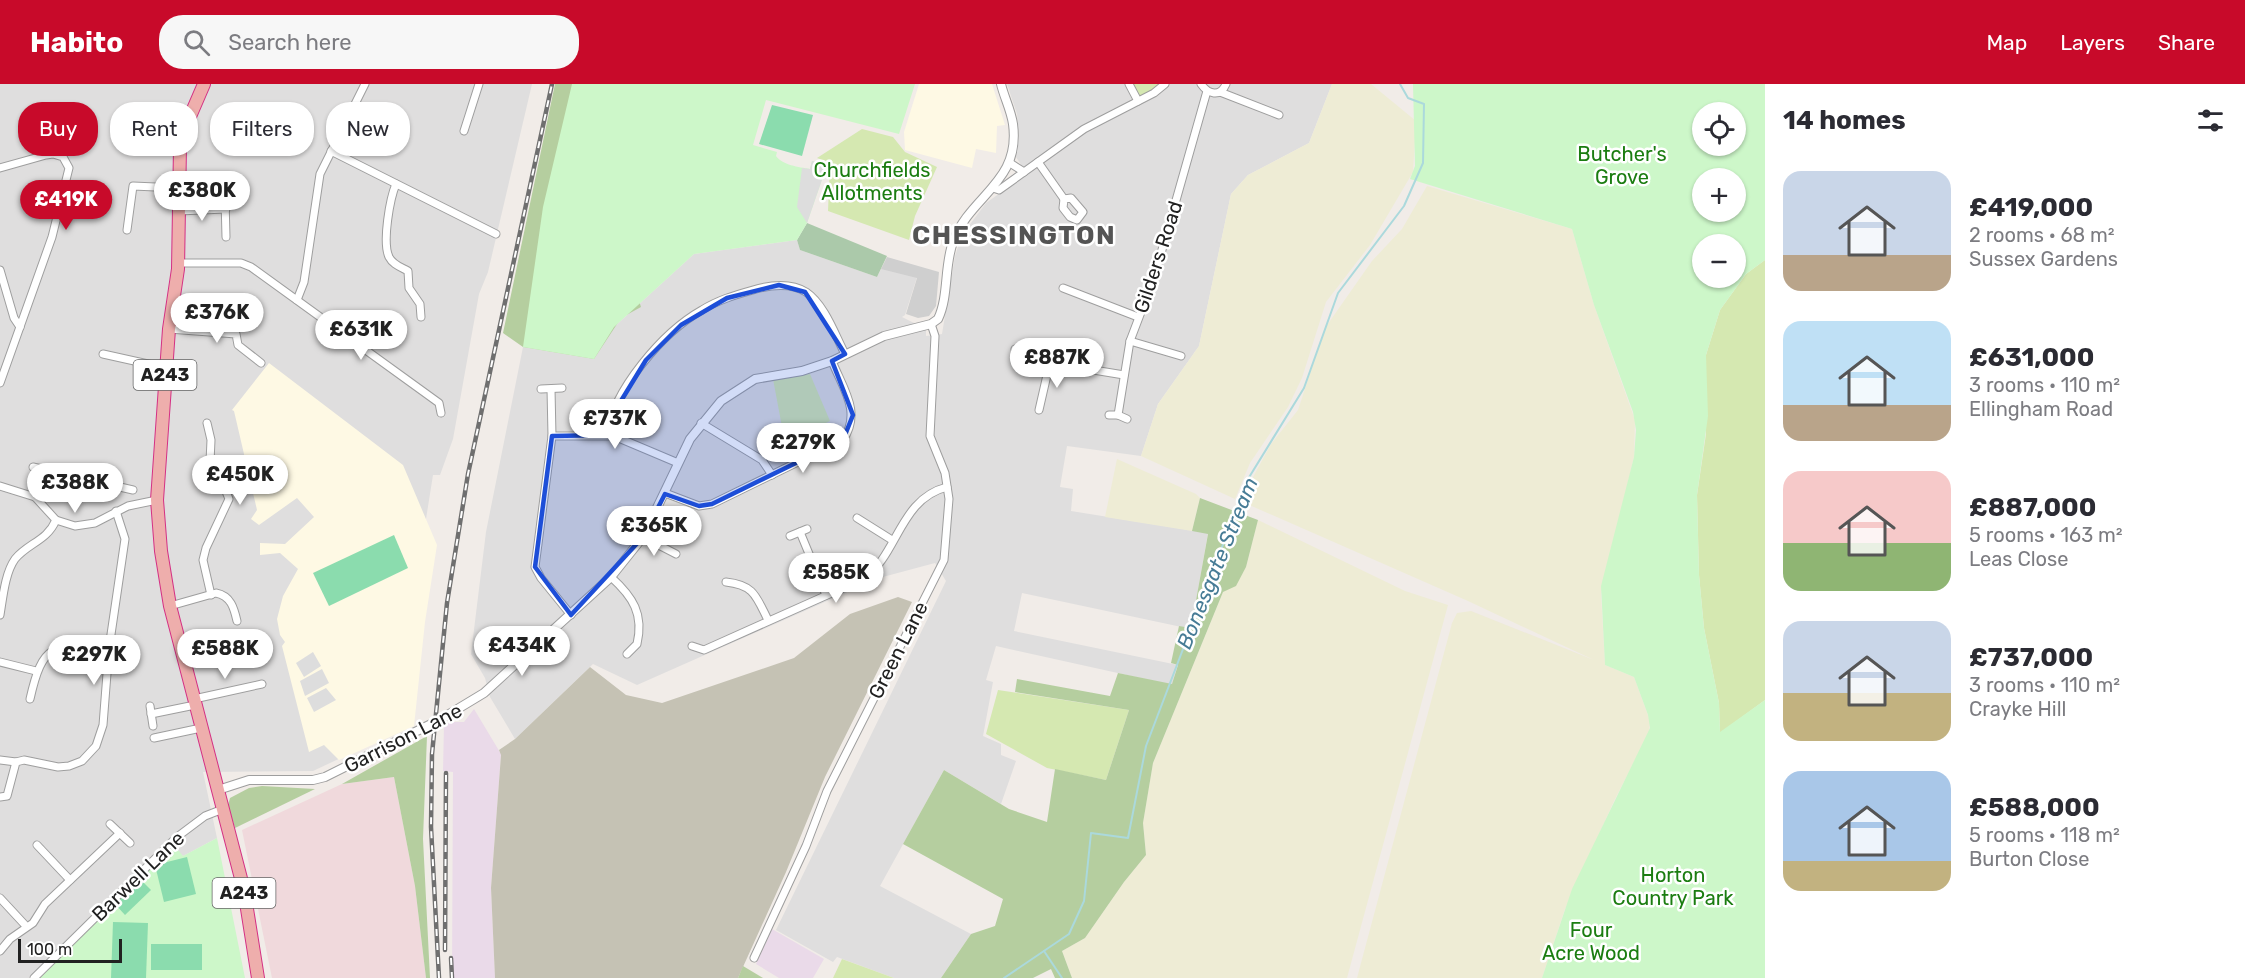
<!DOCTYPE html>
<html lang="en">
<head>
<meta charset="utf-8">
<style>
	body { margin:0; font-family:Rubik,sans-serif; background:#f7f7f7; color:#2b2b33; height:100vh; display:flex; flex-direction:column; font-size:22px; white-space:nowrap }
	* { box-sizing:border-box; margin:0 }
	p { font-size:20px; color:#7c7c81 }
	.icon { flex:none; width:33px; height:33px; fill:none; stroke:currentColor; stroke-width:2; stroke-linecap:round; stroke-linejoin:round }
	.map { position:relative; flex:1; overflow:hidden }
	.panel { display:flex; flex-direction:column; background:#fff; width:480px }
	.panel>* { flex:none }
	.top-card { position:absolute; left:18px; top:18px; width:570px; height:54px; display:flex; gap:12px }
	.tools { position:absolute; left:1692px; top:18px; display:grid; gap:12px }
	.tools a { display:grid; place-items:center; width:54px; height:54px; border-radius:50%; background:#fff; box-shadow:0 2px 4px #0004; font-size:30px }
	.scale { position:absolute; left:18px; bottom:15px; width:104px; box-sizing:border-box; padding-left:6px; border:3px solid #212121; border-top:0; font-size:16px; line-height:21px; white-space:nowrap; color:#212121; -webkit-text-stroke:4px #fff; paint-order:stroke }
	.price { position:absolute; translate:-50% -51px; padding:0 14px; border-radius:21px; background:#fff; color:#222; font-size:20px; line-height:39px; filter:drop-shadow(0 2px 3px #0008) }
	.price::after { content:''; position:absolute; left:50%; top:36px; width:18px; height:14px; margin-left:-9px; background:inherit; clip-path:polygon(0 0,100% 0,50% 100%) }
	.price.current { background:#c80a2a; color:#fff }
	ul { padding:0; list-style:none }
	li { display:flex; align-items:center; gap:18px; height:150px; padding:0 18px }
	li span { display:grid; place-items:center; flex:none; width:168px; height:120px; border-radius:18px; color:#555 }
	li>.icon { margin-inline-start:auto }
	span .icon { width:72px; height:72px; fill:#fffc; stroke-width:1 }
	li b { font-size:26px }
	h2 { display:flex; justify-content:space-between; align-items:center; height:72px; padding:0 18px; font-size:26px }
	.chip { padding:0 21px; border-radius:24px; background:#fff; box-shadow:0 2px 4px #0004; font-size:21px; line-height:54px }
	.chip.current { background:#c80a2a; color:#fff }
	header { display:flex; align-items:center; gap:36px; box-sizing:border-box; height:84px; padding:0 30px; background:#c80a2a; color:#fff }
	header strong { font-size:28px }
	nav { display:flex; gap:33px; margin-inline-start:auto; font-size:21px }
	.search { width:420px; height:54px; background:#f7f7f7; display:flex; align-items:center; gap:15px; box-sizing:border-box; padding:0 21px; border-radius:24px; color:#7c7c81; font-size:22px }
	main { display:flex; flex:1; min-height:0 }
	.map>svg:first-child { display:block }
	.residential { fill:#dfdede }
	.commercial { fill:#f0d9dc }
	.industrial { fill:#eadae9 }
	.education { fill:#fef9e4 }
	.religious { fill:#cfcfcf }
	.construction { fill:#c5c2b4 }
	.farmland { fill:#eeecd5 }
	.grass { fill:#d5e8b1 }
	.forest { fill:#b5ce9f }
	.cemetery { fill:#abc9aa }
	.park { fill:#cdf7c9; fill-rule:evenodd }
	.pitch { fill:#8bdcae }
	.parking { fill:#ddd }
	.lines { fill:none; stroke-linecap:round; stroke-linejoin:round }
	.stream { stroke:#abd9dc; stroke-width:2 }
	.minor-casing { stroke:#9e9e9e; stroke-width:9 }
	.tertiary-casing { stroke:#9e9e9e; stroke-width:10 }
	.trunk-casing { stroke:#d43084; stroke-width:14 }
	.minor { stroke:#fff; stroke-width:7 }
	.tertiary { stroke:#fff; stroke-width:8 }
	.trunk { stroke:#eeaeac; stroke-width:12 }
	.rail-casing { stroke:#6f6f6f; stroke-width:4.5 }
	.rail { stroke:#fff; stroke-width:2; stroke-dasharray:7; stroke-linecap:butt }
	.tertiary-bridge-casing { stroke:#9e9e9e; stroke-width:10; stroke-linecap:butt }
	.tertiary-bridge { stroke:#fff; stroke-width:8 }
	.marked { fill:#1d4ed8; fill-opacity:0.2; stroke:#1d4ed8; stroke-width:4.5; stroke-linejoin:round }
	.labels { text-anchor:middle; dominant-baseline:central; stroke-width:5; stroke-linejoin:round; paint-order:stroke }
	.shield { fill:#fff; stroke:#646464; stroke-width:1.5 }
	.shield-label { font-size:18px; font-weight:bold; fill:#212121 }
	.park-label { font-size:20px; fill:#1b7d11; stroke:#fff }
	.street-label { font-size:20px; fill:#212121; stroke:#fff }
	.water-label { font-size:21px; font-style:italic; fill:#477c96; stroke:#fff }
	.district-label { font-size:26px; font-weight:bold; letter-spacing:1.5px; fill:#545454; stroke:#fff }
</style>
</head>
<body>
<header>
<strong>Habito</strong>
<div class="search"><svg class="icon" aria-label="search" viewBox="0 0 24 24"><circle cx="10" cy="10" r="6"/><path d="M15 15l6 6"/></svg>Search here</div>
<nav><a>Map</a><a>Layers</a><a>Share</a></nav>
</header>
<main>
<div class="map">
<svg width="1765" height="894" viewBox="0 0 1765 894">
	<rect width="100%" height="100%" fill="#f1ece8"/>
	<g class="residential">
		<polygon points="0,0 532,0 488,188 479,210 453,355 440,391 433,391 426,435 411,641 313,687 203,688 217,754 183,772 167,756 29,894 0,894"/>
		<polygon points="1007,0 1332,0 1309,59 1248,91 1231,110 1199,262 1158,320 1141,372 1067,362 1060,403 1073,405 1071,427 1208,449 1191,545 1022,509 1014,547 1178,581 1172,601 996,562 986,596 993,598 983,652 1001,660 1001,671 1016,677 1001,720 944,686 880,802 971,850 941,894 894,894 837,873 833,878 776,846 946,497 935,479 879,494 637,601 593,580 515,655 490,613 485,594 471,570 486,448 523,263 594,275 614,243 694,170 797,156 800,166 877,193 881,185 884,184 917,193 905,231 902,233 926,245 926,252 942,250 955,172 962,151 986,119 1027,90 1016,73 1019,51 1017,30"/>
	</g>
	<polygon class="commercial" points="394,693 415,802 426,894 272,894 242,746 342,700"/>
	<g class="industrial">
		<polygon points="474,625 501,670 491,804 495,894 452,894 453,688 443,687 444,641 451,638 464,638"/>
		<polygon points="772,845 824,875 813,894 779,894 756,880"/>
	</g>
	<g class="education">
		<polygon points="919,0 992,0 1005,41 997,42 996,69 976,65 972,84 905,66 904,48"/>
		<polygon points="269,279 403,381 437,461 425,538 414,642 339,676 324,661 309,668 282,562 285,558 280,551 277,535 283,512 298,485 280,469 260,471 260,459 285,460 314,433 297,414 259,441 251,435 257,426 234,327 232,326"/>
	</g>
	<polygon class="religious" points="887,173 939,188 936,222 929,232 918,234 906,230 917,194 881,185"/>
	<polygon class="construction" points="898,513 912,518 825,693 786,788 738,894 495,894 491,804 501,671 499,666 515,655 590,583 626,611 662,619 794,574 850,530"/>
	<g class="farmland">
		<polygon points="1332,0 1371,0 1416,37 1413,88 1370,161 1326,218 1302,294 1288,323 1250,379 1235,415 1141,372 1158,320 1199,262 1231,110 1248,91 1309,59"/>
		<polygon points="1427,102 1572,145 1594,221 1635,336 1634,373 1601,510 1605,581 1634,593 1650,637 1649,649 1615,715 1565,825 1542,894 1357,894 1452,539 1457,529 1471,527 1594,576 1468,517 1247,420 1252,395 1271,360 1298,326 1325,244 1372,177 1402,145"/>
		<polygon points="1117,375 1196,410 1200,414 1192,447 1105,433"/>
		<polygon points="1258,436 1405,507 1448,521 1347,894 1072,894 1062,867 1085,854 1124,798 1146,771 1143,739 1153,679 1223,508 1236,501 1246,483"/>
	</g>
	<g class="grass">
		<polygon points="1129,0 1165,0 1138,17"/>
		<polygon points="862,45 893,53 905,68 937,83 915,132 909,156 828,127 830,79 817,74"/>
		<polygon points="1765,176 1765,616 1720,649 1719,619 1704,544 1699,491 1697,411 1706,350 1706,271 1720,226 1746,190"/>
		<polygon points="810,290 830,337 785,359 773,295"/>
		<polygon points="998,606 1129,626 1106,696 1047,684 986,650"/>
		<polygon points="842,875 894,894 833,894"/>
	</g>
	<g class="forest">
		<polygon points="555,0 573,0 641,223 621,234 594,275 523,263 503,249"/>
		<polygon points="1200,414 1258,436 1246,483 1236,502 1223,508 1153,679 1143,739 1146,771 1124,798 1085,854 1062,867 1072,894 1055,894 1051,885 1033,894 941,894 971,850 995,842 1003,815 903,760 944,686 1009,725 1047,738 1055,685 1106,696 1129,626 1015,608 1017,595 1110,612 1118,589 1172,600 1178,581 1171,579 1179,542 1191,544 1208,450 1192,447"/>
		<polygon points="427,652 423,755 430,894 426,894 415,802 394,693 342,700"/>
		<polygon points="262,702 315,705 235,744 228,721 230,714 249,704"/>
		<polygon points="743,882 763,894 738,894"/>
	</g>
	<polygon class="cemetery" points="807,139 887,172 877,193 800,166 797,156"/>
	<g class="park">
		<path d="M572,0H915L899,50L766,16L753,61L777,68L776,72C782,81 799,83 810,85L812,77L827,81L807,139L797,156L694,170L614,243L594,275L523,263L543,123Z"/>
		<path d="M1413,0H1765V176L1746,190L1720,226L1706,271L1708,332L1697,411L1699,491L1704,544L1719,619L1720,648L1765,616V894H1542L1572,805L1650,644L1648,631L1634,593L1605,581L1601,502L1634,373L1636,346L1633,328L1594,221L1572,145L1410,95L1415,82ZM1736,28V62H1702V28ZM1736,94V128H1702V94ZM1736,160V194H1702V160Z"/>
		<polygon points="217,754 245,894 40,894 174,761 183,772"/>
	</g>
	<g class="pitch">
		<polygon points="772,21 813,31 802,72 759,60"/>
		<polygon points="394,451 408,484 329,522 313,489"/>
		<polygon points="187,773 196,810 164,818 155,781"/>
		<polygon points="139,794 151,806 125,831 114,819"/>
		<polygon points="113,838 148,839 146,894 111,894"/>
		<rect x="151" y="860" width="51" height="26"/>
	</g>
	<g class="parking">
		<polygon points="812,77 827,81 807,139 797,123 802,84 810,85"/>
		<polygon points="313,568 321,582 304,593 296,579"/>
		<polygon points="322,585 329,599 305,612 300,597"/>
		<polygon points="326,604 336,616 314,628 307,614"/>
	</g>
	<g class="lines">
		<g class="stream">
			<polyline points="1044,867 1062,894"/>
			<polyline points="1004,894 1069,850 1084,817 1091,749 1128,754 1146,662 1248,395 1304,304 1338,209 1404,122 1423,79 1424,20 1408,14 1400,0"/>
		</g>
		<defs>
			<g id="minor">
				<polyline points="1129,0 1138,17"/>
				<path d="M1201,0C1208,10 1220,14 1226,0"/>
				<polyline points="1220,8 1279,31"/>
				<polyline points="464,47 479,0"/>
				<polyline points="331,67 496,150"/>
				<polyline points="1038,78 1064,115"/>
				<polyline points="1010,79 1024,88"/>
				<polyline points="0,84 46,71 53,70 63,73 69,84 52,153 0,299"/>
				<path d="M396,100C390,114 382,158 389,173C393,181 401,183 408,187L409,204L420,220L421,233"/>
				<polyline points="993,104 999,106 1084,45 1154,9 1165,0"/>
				<polygon points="1071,114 1083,128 1077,136 1070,133 1063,124 1064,115"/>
				<polyline points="225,115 226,153"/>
				<polyline points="178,127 226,125"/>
				<polyline points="127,146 133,102 178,104"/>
				<polyline points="178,179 241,179 251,183 439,319 441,329"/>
				<polyline points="0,186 14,234 20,243"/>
				<polyline points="1063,204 1138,233"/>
				<polyline points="297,216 304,198 320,90 365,0"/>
				<polyline points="169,245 236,250 238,261 261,279"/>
				<polyline points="1130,257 1181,272"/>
				<polyline points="1015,265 1057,280 1124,291"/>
				<polyline points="103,270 166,284"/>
				<polyline points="541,305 562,304"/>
				<polyline points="551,305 552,352 535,483 541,494 571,531"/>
				<polyline points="1039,326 1050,278"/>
				<polyline points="1109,331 1118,331"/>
				<polyline points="1127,335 1118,331 1130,257 1154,194 1207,7"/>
				<polyline points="207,339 211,356 210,378 219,390 229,415 206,464 203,476 211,511"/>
				<polyline points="701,339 762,376 772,391"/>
				<path d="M607,351C613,306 663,248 702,226C718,216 735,211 753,206C770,201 790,198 806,208C825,221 835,251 845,270"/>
				<polyline points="552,352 614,352 678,379"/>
				<polyline points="33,383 133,406"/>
				<polyline points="0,402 35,413 56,436 75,442 95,439 128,422 157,416"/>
				<path d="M665,409L699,422L712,420L843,356C862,328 843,305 832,277"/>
				<polyline points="35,413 48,394 50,387"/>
				<polyline points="857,434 892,456"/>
				<polyline points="800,448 826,511"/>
				<polyline points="790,452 807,445"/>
				<polyline points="643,453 676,470"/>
				<path d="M611,493C633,513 644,530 637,560L627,570"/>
				<path d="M726,498C754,501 756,512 768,536"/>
				<path d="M170,522L216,509C231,512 234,524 237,537"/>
				<path d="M0,531C3,513 5,489 15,475C28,459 47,457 56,436"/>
				<path d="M692,562L704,566L863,495C898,472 899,415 947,403"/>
				<polyline points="0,578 36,587"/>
				<path d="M30,615C43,557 54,560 109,564"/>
				<polyline points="194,615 262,600"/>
				<polyline points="150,622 153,642"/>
				<polyline points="151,630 195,621"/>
				<polyline points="154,654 201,644"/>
				<polyline points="0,676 16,678"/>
				<polyline points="0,713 7,712 16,678 24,676 58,683 69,682 82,677 96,662 103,641 109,564 125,455 116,427"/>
				<polyline points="110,740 130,759"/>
				<polyline points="37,761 70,796"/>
				<polyline points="0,814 26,842"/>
				<polyline points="0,867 10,855 33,839 45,820 120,749"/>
				<polyline points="754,874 806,762 827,707 944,476 949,415 945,389 930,352 935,252 931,240"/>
				<polyline points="34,894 177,753 205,732 223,725"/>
			</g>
			<g id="tertiary">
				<path d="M441,635L484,609L611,493L643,453L690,355L721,317L755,295L802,287L832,277L884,252L931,240L938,235C949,212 944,182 953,158C970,111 1021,99 1013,40C1011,26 1004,13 1001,0"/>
				<polyline points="218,706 249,696 313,696 325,693 421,645"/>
			</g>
			<polyline id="trunk" points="204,0 185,44 180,63 178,185 169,245 157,416 161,467 170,522 244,806 258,894"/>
		</defs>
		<use href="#minor" class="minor-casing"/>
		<use href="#tertiary" class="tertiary-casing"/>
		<use href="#trunk" class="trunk-casing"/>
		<use href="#minor" class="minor"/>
		<use href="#tertiary" class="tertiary"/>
		<use href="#trunk" class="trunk"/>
		<defs>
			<g id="rail">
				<polyline points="445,866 446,689"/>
				<polyline points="451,874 452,894"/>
				<polyline points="439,894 431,743 432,670 447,519 468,390 552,0"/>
			</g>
		</defs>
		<use href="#rail" class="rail-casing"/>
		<use href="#rail" class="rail"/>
		<defs>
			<polyline id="tertiary-bridge" points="421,645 441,635"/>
		</defs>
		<use href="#tertiary-bridge" class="tertiary-bridge-casing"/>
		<use href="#tertiary-bridge" class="tertiary-bridge"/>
	</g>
	<path class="marked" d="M779,201L805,208L845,270L832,277L853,331L843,356L712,420L699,422L665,410L643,453L571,531L535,483L552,352L607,351L613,330L646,276L681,241L727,214Z"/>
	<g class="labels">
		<g class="shield">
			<rect x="133.5" y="276" width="63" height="30" rx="4.5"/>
			<rect x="212.5" y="794" width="63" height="30" rx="4.5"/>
		</g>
		<g class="shield-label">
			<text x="165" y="291">A243</text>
			<text x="244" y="809">A243</text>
		</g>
		<g class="park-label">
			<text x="1622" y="70">Butcher's<tspan x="1622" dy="23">Grove</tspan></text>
			<text x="872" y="86">Churchfields<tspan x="872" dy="23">Allotments</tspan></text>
			<text x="1673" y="791">Horton<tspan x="1673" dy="23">Country Park</tspan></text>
			<text x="1591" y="846">Four<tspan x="1591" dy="23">Acre Wood</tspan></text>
		</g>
		<g class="street-label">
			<text transform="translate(1158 173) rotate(-72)">Gilders Road</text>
			<text transform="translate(898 566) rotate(-63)">Green Lane</text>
			<text transform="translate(403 654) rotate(-27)">Garrison Lane</text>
			<text transform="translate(138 792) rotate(-44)">Barwell Lane</text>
		</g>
		<g class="water-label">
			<text transform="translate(1217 479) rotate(-68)">Bonesgate Stream</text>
		</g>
		<g class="district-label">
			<text x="1014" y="151">CHESSINGTON</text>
		</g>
	</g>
</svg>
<div class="tools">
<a><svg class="icon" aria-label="locate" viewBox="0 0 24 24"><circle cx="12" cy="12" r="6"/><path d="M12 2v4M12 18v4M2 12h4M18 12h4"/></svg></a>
<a>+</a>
<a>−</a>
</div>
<div class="scale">100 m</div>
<b class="price" style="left:202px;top:138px">£380K</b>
<b class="price current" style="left:66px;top:147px">£419K</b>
<b class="price" style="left:217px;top:260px">£376K</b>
<b class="price" style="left:361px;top:277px">£631K</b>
<b class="price" style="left:1057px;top:305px">£887K</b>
<b class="price" style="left:615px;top:366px">£737K</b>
<b class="price" style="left:803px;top:390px">£279K</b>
<b class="price" style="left:240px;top:422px">£450K</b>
<b class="price" style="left:75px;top:430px">£388K</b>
<b class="price" style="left:654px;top:473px">£365K</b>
<b class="price" style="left:836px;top:520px">£585K</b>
<b class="price" style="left:522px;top:593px">£434K</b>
<b class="price" style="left:225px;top:596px">£588K</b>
<b class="price" style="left:94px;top:602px">£297K</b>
<div class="top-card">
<a class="chip current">Buy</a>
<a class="chip">Rent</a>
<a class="chip">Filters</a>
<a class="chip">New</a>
</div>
</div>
<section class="panel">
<h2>14 homes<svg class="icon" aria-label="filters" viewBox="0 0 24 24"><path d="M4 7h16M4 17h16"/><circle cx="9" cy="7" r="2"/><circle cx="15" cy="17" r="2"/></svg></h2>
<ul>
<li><span style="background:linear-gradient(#c9d6e8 70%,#b9a48a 0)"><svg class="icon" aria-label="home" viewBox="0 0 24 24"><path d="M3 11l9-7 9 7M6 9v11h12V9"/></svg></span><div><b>£419,000</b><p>2 rooms · 68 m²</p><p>Sussex Gardens</p></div></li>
<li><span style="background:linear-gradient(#bfe0f5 70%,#b9a48a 0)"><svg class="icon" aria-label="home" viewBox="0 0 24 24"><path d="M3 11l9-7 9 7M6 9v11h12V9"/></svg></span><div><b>£631,000</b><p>3 rooms · 110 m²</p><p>Ellingham Road</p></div></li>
<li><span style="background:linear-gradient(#f6c9c9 60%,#8fb573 0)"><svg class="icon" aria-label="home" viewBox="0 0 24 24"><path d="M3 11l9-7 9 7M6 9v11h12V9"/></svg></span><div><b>£887,000</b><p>5 rooms · 163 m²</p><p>Leas Close</p></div></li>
<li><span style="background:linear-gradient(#c9d6e8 60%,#c2b280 0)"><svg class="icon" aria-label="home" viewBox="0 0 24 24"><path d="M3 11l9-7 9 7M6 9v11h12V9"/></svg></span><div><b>£737,000</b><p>3 rooms · 110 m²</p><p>Crayke Hill</p></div></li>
<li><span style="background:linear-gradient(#a9c7e8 75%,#c2b280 0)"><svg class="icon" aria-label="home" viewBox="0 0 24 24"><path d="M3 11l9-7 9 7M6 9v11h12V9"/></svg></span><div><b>£588,000</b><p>5 rooms · 118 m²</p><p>Burton Close</p></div></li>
</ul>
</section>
</main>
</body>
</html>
